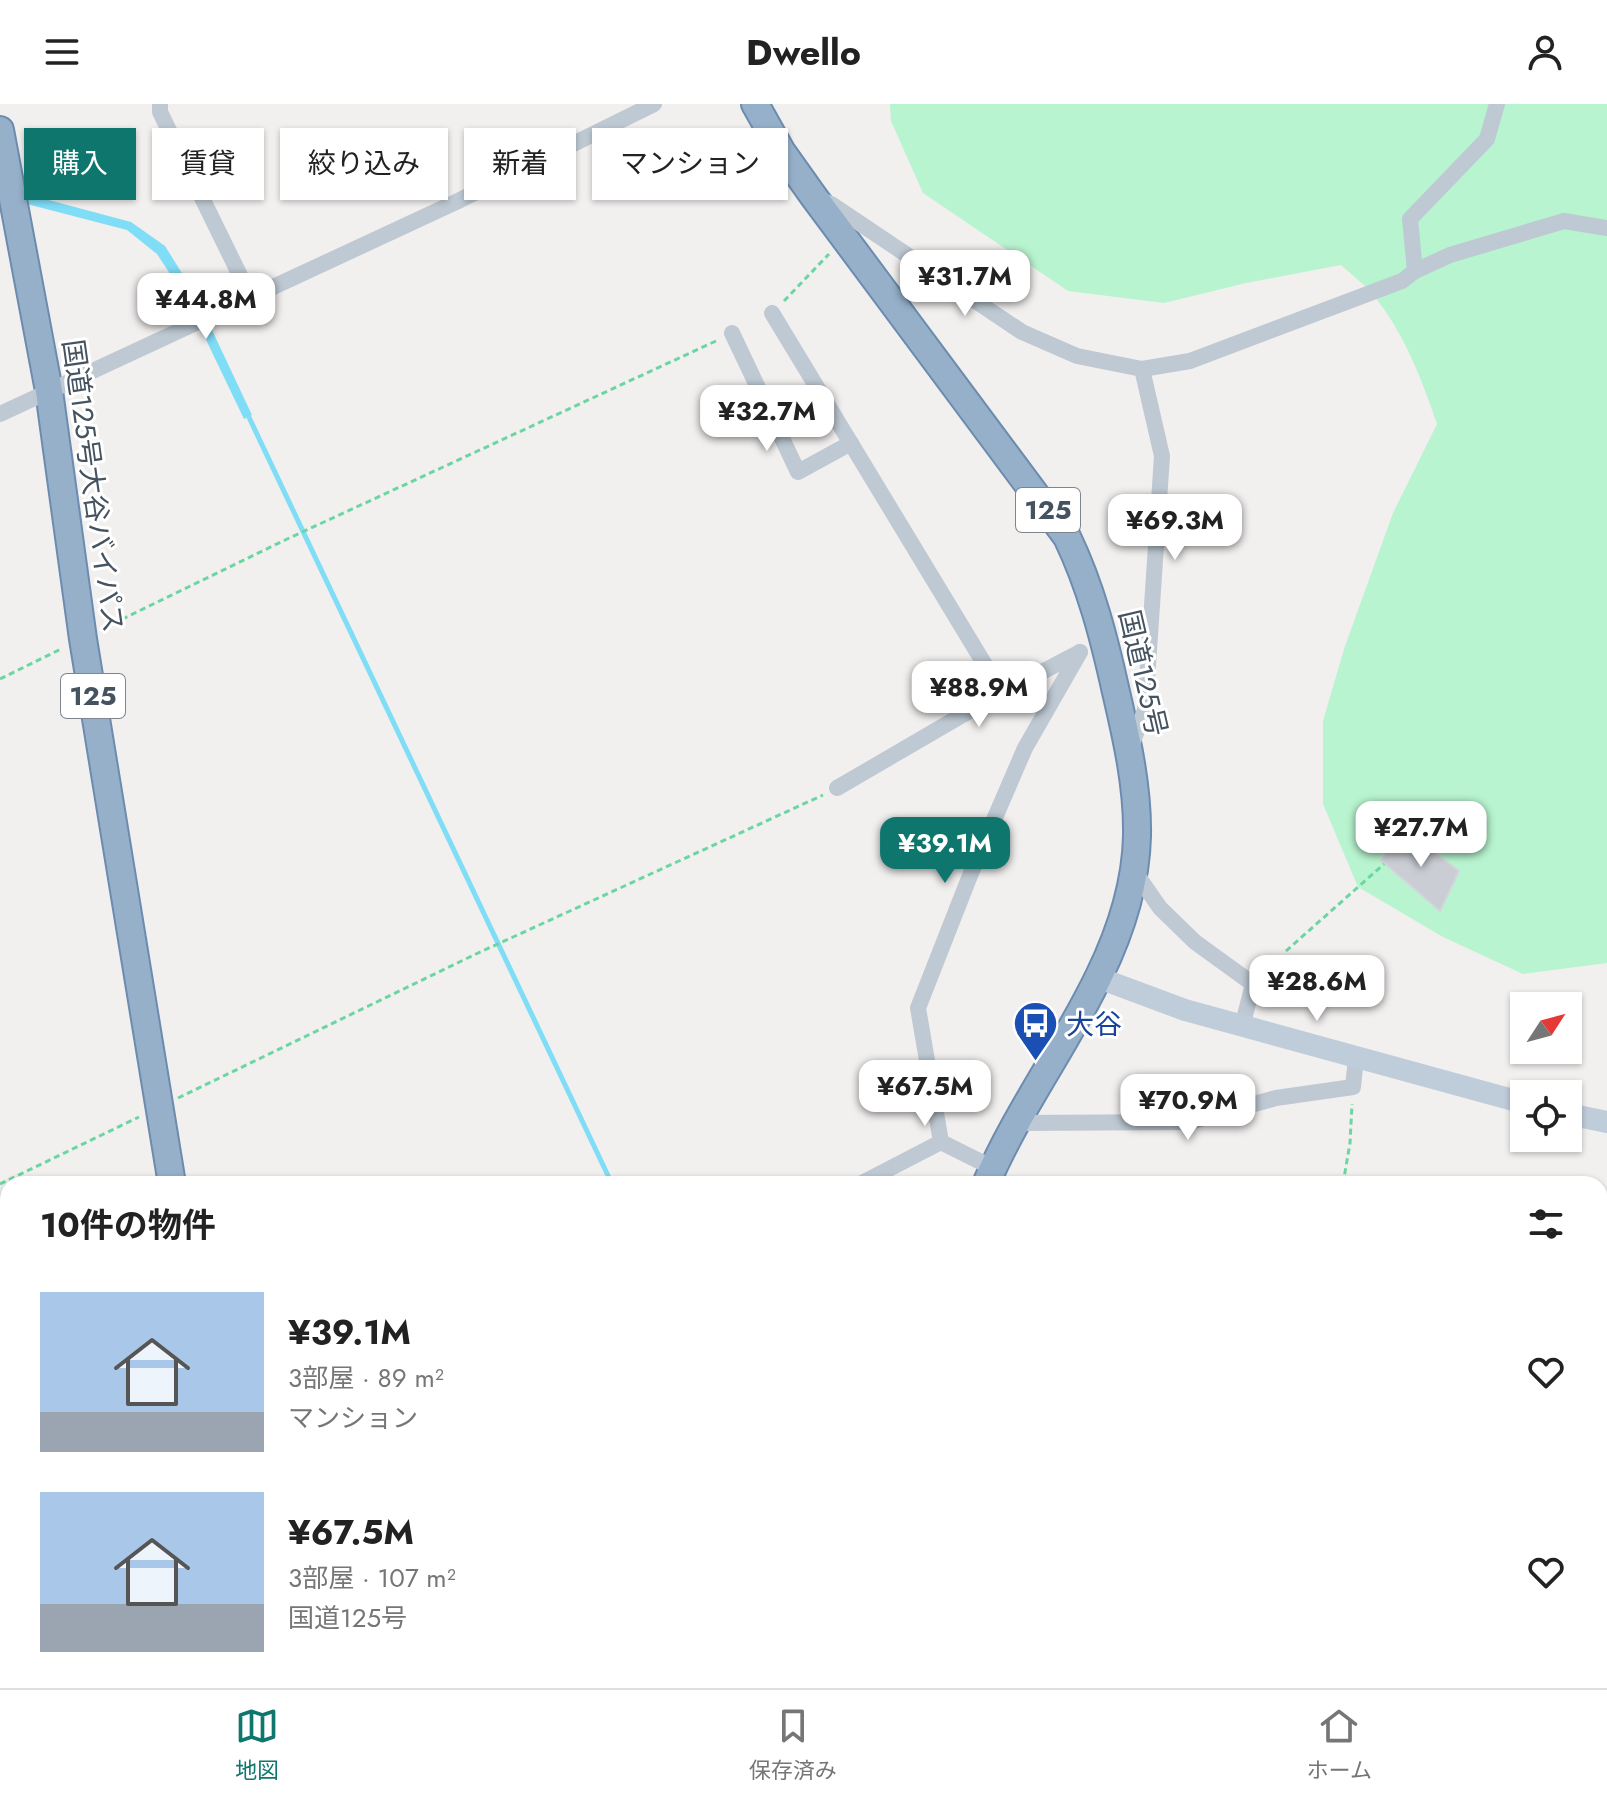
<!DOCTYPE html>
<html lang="ja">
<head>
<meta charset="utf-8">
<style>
	body { margin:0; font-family:Jost,"Noto Sans JP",sans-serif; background:#f2f2f2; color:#222; height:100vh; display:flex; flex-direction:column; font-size:30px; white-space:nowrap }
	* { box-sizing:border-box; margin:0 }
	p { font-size:26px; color:#767676 }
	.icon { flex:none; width:44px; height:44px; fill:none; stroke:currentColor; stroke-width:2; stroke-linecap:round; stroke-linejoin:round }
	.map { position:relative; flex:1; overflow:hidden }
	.panel { position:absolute; left:0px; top:1072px; width:1608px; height:512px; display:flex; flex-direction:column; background:#fff; border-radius:24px 24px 0 0; box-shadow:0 2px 6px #0004 }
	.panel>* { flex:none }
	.top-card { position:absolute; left:24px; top:24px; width:800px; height:72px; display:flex; gap:16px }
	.needle { width:52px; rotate:54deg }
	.tools { position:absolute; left:1510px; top:888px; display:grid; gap:16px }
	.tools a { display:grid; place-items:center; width:72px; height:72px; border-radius:0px; background:#fff; box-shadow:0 2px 6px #0004; font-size:40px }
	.price { position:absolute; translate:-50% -68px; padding:0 18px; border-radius:16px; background:#fff; color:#222; font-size:26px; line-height:52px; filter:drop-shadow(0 2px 4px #0008) }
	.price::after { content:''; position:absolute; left:50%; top:48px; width:24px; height:18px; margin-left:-12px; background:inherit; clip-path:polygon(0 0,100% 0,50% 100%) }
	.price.active { background:#0f766e; color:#fff }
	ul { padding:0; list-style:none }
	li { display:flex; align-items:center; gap:24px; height:200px; padding:0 40px }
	li span { display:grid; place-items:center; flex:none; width:224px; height:160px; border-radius:0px; color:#555 }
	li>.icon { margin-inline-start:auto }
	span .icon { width:96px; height:96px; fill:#fffc; stroke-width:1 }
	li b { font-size:34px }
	h2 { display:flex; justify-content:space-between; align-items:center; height:96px; padding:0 40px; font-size:34px }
	.pill { padding:0 28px; border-radius:0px; background:#fff; box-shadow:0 2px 6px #0004; font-size:28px; line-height:72px }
	.pill.active { background:#0f766e; color:#fff }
	header { display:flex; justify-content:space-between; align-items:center; height:104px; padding:0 40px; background:#fff; font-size:36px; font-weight:700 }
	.tab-bar { display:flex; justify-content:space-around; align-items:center; height:112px; border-top:2px solid #e0e0e0; background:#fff; font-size:22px; color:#767676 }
	.tab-bar a { display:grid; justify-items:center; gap:4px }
	.tab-bar .active { color:#0f766e }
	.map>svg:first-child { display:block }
	.green { fill:#b8f4cf }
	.water { fill:#80ddf6 }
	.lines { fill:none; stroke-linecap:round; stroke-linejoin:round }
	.stream { stroke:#80ddf6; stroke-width:5 }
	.building { fill:#caced4; stroke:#d2d5db; stroke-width:2 }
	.trunk-casing { stroke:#6c8caf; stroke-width:30 }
	.path { stroke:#6cd6a2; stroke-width:3; stroke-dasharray:6 4; stroke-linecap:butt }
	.minor { stroke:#bec9d3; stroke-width:16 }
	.secondary { stroke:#bfccda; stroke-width:22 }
	.trunk { stroke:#96b0ca; stroke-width:26 }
	.labels { text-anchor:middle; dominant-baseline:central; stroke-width:6; stroke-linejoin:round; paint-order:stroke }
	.shield { fill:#fff; stroke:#7d868f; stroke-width:2 }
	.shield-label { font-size:26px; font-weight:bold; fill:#45525f }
	.street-label { font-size:28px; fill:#45525f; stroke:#fff }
	.transit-label { font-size:28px; fill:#164399; stroke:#fff; text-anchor:start }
</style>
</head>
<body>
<header><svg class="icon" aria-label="menu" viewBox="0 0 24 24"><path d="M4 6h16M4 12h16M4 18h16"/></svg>Dwello<svg class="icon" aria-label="person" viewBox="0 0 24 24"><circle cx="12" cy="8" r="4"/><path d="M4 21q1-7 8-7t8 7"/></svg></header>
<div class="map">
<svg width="1607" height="1584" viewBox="0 0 1607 1584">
	<rect width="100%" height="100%" fill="#f2efef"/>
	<path class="green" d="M890,0H1607V859L1523,870L1443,833L1358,783L1323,700V617L1344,545L1393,409L1437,320C1422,276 1404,228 1373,191C1364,180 1352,171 1341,161L1246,179L1164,199L1068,187L923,89L891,17Z"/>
	<polygon class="water" points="0,83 131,118 165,142 195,190 252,311 244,315 186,194 157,150 127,126 0,93"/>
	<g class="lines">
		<g class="stream">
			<polyline points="246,307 612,1080"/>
			<polyline points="1102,1576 1107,1584"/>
		</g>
	</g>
	<polygon class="building" points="1404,726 1459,767 1440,807 1381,756"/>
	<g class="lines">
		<defs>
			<g id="trunk">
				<path d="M755,0L782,48L814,93L1067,433C1091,483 1104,534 1116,588C1127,635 1138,684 1137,732C1136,780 1120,829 1099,872C1065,943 1017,1007 986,1080"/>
				<polyline points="0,26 49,287 83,535 172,1080"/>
				<polyline points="242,1576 243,1584"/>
				<polyline points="874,1584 874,1576"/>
			</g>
		</defs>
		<use href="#trunk" class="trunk-casing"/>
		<g class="path">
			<polyline points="784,197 829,150"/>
			<polyline points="104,524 285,436 716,237"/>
			<polyline points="0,575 61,545"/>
			<polyline points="1286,847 1384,760"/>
			<polyline points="178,994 476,850 823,691"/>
			<polyline points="0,1080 139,1013"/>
			<polyline points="1343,1080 1350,1039 1352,1000"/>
			<polyline points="1600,1272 1607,1274"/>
			<polyline points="168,1576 169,1584"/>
			<polyline points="1244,1584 1246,1576"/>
		</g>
		<g class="minor">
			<polyline points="160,0 160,8 251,194"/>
			<polyline points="820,96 831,100 1022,228 1077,252 1142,265 1190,257 1402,177 1415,167 1410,115 1487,35 1497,0"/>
			<polyline points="1415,167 1450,151 1564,117 1607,124"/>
			<polyline points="772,209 1002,589"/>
			<polyline points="732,229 798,368 851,339"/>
			<polyline points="0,310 456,98 654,0"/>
			<polyline points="1130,645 1145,606 1162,352 1142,265"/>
			<polyline points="837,684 983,599 1080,548"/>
			<polyline points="1133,765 1160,804 1195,838 1253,880 1242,923"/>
			<polyline points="1017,1019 1189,1018 1276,994 1353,983 1356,954"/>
			<polyline points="941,1038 918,904 971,769 1025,644 1080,548"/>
			<polyline points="860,1080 941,1038 993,1064"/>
			<polyline points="0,1376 8,1377"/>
			<polyline points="275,1576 276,1584"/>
			<polyline points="472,1576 472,1584"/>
			<polyline points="1029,1576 1029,1584"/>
			<polyline points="625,1584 627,1576"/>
			<polyline points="724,1584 727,1576"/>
		</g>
		<g class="secondary">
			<polyline points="1099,874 1185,906 1524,999"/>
			<polyline points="1568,1010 1607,1018"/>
		</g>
		<use href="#trunk" class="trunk"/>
	</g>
	<defs>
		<symbol id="bus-pin" viewBox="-11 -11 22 30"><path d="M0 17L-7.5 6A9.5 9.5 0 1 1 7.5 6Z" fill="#1a4fb4" stroke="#fff"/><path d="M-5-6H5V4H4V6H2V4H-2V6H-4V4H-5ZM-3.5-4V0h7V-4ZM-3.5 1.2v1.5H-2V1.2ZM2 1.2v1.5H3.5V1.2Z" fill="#fff"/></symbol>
	</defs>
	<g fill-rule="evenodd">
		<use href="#bus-pin" x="1010" y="894" width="51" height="69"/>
	</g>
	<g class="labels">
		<g class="shield">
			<rect x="1016" y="384" width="64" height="44" rx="6"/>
			<rect x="61" y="570" width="64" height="44" rx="6"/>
		</g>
		<g class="shield-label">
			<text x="1048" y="406">125</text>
			<text x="93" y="592">125</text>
		</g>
		<g class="street-label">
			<text transform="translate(93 382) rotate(82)">国道125号大谷バイパス</text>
			<text transform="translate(1143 569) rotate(77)">国道125号</text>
		</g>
		<g class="transit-label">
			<text x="1066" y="920">大谷</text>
		</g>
	</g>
</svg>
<div class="tools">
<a><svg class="needle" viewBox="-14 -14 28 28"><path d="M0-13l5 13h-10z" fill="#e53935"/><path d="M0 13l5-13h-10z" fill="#767676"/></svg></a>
<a><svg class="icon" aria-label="locate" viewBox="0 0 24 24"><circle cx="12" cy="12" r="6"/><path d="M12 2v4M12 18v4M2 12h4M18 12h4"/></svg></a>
</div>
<b class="price" style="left:965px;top:214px">¥31.7M</b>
<b class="price" style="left:206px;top:237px">¥44.8M</b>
<b class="price" style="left:767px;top:349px">¥32.7M</b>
<b class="price" style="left:1175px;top:458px">¥69.3M</b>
<b class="price" style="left:979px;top:625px">¥88.9M</b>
<b class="price" style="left:1421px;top:765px">¥27.7M</b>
<b class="price active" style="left:945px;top:781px">¥39.1M</b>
<b class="price" style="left:1317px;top:919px">¥28.6M</b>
<b class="price" style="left:925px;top:1024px">¥67.5M</b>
<b class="price" style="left:1188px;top:1038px">¥70.9M</b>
<div class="top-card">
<a class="pill active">購入</a>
<a class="pill">賃貸</a>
<a class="pill">絞り込み</a>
<a class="pill">新着</a>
<a class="pill">マンション</a>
</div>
<section class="panel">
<h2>10件の物件<svg class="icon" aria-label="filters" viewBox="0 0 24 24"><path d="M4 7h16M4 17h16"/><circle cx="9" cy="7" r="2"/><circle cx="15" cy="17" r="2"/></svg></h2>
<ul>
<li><span style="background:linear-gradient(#a9c7e8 75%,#9aa5b1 0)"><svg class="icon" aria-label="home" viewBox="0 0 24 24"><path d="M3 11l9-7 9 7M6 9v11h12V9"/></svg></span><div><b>¥39.1M</b><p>3部屋 · 89 m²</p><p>マンション</p></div><svg class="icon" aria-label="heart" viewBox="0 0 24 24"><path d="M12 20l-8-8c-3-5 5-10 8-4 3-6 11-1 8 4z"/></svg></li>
<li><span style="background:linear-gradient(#a9c7e8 70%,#9aa5b1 0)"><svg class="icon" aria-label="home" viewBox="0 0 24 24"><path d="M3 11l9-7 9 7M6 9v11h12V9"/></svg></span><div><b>¥67.5M</b><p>3部屋 · 107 m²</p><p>国道125号</p></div><svg class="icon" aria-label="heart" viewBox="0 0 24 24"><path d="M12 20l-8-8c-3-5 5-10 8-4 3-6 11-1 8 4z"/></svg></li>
</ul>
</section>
</div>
<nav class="tab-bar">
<a class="active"><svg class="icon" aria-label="map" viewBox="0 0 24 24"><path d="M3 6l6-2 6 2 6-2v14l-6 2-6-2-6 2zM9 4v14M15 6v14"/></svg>地図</a>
<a><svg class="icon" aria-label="saved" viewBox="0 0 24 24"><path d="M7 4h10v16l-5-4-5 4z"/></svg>保存済み</a>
<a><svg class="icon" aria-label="home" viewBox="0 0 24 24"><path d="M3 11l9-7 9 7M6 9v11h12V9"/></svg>ホーム</a>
</nav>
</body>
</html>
